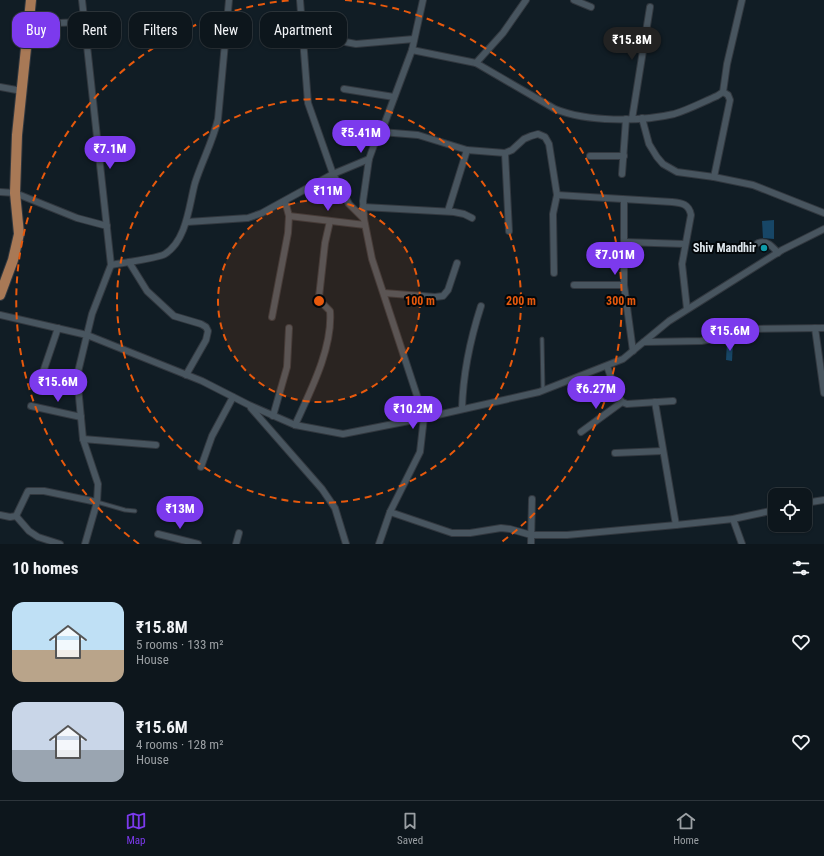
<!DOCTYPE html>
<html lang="en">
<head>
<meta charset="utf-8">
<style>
	body { margin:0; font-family:"Roboto Condensed",sans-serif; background:#161f25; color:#f1f3f6; height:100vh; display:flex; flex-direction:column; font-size:15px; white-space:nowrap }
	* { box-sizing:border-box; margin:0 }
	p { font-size:13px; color:#9a9fa3 }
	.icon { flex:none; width:22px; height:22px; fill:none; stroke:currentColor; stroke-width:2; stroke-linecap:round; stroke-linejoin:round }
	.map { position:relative; height:544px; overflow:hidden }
	.panel { display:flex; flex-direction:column; background:#0d161c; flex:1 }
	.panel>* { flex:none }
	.hud { position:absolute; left:12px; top:12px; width:400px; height:36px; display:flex; gap:8px }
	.tools { position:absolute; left:768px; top:488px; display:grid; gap:8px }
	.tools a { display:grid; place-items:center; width:44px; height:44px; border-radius:8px; background:#0d161c; box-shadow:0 1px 3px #0004,0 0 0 1px #2d353b; font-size:20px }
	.price { position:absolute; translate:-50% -34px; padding:0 9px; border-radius:14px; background:#7c3aed; color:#fff; font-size:13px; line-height:26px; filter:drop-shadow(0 1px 2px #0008) }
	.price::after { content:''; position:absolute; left:50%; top:24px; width:12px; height:9px; margin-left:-6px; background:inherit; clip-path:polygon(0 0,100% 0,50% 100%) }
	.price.selected { background:#222; color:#fff }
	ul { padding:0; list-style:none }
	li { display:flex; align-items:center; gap:12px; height:100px; padding:0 12px }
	li span { display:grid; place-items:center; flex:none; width:112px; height:80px; border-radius:12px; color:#555 }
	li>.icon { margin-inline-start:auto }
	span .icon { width:48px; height:48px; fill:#fffc; stroke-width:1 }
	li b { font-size:17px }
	h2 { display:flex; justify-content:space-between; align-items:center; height:48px; padding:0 12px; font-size:17px }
	.tag { padding:0 14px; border-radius:12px; background:#0d161c; box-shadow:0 1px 3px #0004,0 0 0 1px #2d353b; font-size:14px; line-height:36px }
	.tag.selected { background:#7c3aed; color:#fff }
	.dock { display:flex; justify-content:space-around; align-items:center; height:56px; border-top:1px solid #2d353b; background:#0d161c; font-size:11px; color:#9a9fa3 }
	.dock a { display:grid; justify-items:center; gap:2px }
	.dock .selected { color:#7c3aed }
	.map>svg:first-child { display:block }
	.building { fill:#174666 }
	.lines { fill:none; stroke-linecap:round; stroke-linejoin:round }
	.service-casing { stroke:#32383f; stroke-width:5 }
	.minor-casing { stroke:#32383f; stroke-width:8 }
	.trunk-casing { stroke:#32383f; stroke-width:12 }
	.service { stroke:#48555f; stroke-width:3 }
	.minor { stroke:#48555f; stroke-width:6 }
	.trunk { stroke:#a87956; stroke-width:10 }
	.ring { fill:none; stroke:#e8590c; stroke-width:2; stroke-dasharray:7 5 }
	.culture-dot { fill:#0f9aa8; stroke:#03070a; stroke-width:1.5 }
	.labels { text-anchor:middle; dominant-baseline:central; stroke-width:4; stroke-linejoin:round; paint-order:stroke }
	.poi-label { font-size:12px; font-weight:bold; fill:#dfe7ed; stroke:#03070a; text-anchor:end }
	.centre { fill:#e8590c; stroke:#03070a; stroke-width:2 }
	.ring-label { font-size:12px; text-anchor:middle; font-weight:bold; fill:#e8590c; stroke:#03070a; stroke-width:4; stroke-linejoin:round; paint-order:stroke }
</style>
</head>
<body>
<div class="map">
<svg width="824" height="544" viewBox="0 0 824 544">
	<rect width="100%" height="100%" fill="#111d25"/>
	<g class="building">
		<polygon points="774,220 774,239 763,238 762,221"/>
		<polygon points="727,342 733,343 732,361 726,360"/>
	</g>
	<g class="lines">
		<defs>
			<g id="service">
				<polyline points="542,339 543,390"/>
				<polyline points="97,502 125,510 135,511"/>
			</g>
			<g id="minor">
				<polyline points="82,0 111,265 92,314 77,376 83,439 98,484 97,502 85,544"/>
				<polyline points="300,0 308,103 333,174 349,204 364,219"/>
				<polyline points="574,0 591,7"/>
				<polyline points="29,24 84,22"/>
				<polyline points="303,34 356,44 414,39"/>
				<path d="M412,50L476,63L555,109C587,122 640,122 674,114C688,110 703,102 717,96L723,92L727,64L742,0"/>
				<polyline points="476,63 503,33 526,0"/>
				<polyline points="0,87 22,91"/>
				<polyline points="344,89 394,97"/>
				<polyline points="642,118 649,144 657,157 663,164 677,172 714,177 753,185 824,213"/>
				<polyline points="632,119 650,7"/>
				<polyline points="381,132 418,135 467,150 505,153 512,150 524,139 531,136 538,134 545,137 549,144 557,195 553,214 554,273"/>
				<polyline points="505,153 509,231"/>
				<polyline points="590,156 624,156"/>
				<polyline points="622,174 626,119"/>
				<polyline points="714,177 730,100 728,95 723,92"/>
				<polyline points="0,192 15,193 77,218 107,226"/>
				<path d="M557,195L672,202C682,203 689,204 691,215L682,264L687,309"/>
				<polyline points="624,200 624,285 633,351"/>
				<polyline points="363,207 454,212 464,214 472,218"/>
				<polyline points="448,211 467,150"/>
				<polyline points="289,216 365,225"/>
				<polyline points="187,222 248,218 262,213 333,174 369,159"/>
				<polyline points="624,242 685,244"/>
				<path d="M758,243C767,240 772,246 778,253"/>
				<polyline points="129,262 147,291 174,316 201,324 206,327 208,331 206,340 186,375"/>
				<path d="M111,265C122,263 159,258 165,254C187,240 189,205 195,183C202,161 213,141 218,119L229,0"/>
				<polyline points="574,285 624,285"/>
				<polyline points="384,293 435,297 443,296 448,290 457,263"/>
				<polyline points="0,315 87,335 202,381 249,405 295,425 343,434 424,418 539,392 623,359 669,321 782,250 824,229"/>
				<polyline points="272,317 288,233 289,216 285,201"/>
				<polyline points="815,328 824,393"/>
				<polyline points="644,342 701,341 713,339 753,329 824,328"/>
				<polyline points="607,366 617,395 622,402 627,404 673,401"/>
				<polyline points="40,381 58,328"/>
				<polyline points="655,402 676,525"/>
				<polyline points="31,406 81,417"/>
				<polyline points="251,408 322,489 335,508 346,544"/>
				<path d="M462,409C463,373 470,340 481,306"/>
				<polyline points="273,416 287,367 289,328"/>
				<path d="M295,425C310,392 333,348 330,311L321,302L319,297L325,243L330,221"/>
				<polyline points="581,432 622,402"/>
				<polyline points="83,439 156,445"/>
				<polyline points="615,453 663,451"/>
				<polyline points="201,467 212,436 233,397"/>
				<polyline points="805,503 824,500"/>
				<polyline points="390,512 452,533 470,533 501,528 510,529 531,535 567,535 676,525 733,519 775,510"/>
				<polyline points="0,515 10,517 16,516 28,491 44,491 97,502"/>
				<polyline points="16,516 29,531 38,537 60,544"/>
				<polyline points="733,519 742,544"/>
				<polyline points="158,534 198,544"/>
				<polyline points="236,544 239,533"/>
				<polyline points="379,544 390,512 420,452 424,417 372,259 364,219 363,201 369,159 374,145 384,125 412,50 423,0"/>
				<polyline points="531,544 532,499"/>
			</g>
			<polyline id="trunk" points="0,295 13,260 19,234 15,193 17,135 31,0"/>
		</defs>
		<use href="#service" class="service-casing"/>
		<use href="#minor" class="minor-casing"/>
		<use href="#trunk" class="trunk-casing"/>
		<use href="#service" class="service"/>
		<use href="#minor" class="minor"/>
		<use href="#trunk" class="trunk"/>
	</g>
	<circle cx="319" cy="301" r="101" fill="#e8590c" fill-opacity=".12"/>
	<g class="ring">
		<circle cx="319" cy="301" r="101"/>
		<circle cx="319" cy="301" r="202"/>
		<path d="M139 544A302 302 0 0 1 293 0M345 0A302 302 0 0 1 499 544"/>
	</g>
	<circle class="culture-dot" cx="764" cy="248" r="4"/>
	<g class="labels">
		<g class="poi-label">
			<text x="756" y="248">Shiv Mandhir</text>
		</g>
	</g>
	<circle cx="319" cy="301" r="6" class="centre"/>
	<g class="ring-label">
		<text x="420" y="305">100 m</text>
		<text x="521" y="305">200 m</text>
		<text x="621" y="305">300 m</text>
	</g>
</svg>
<div class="tools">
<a><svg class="icon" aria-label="locate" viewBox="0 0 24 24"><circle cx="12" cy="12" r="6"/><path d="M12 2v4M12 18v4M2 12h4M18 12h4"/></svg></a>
</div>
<b class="price selected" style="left:632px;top:61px">₹15.8M</b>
<b class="price" style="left:361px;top:154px">₹5.41M</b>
<b class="price" style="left:110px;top:170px">₹7.1M</b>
<b class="price" style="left:328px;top:212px">₹11M</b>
<b class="price" style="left:615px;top:276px">₹7.01M</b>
<b class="price" style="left:730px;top:352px">₹15.6M</b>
<b class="price" style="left:58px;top:403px">₹15.6M</b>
<b class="price" style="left:596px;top:410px">₹6.27M</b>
<b class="price" style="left:413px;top:430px">₹10.2M</b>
<b class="price" style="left:180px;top:530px">₹13M</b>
<div class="hud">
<a class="tag selected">Buy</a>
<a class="tag">Rent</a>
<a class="tag">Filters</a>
<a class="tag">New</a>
<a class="tag">Apartment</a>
</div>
</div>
<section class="panel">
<h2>10 homes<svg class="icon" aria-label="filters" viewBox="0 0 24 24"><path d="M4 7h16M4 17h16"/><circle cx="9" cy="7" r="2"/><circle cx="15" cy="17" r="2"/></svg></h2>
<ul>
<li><span style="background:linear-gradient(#bfe0f5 60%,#b9a48a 0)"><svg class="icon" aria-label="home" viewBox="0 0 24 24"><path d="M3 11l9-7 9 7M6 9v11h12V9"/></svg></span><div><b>₹15.8M</b><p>5 rooms · 133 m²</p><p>House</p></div><svg class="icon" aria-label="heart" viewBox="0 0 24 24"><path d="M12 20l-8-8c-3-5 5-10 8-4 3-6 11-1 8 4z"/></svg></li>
<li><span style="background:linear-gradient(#c9d6e8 60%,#9aa5b1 0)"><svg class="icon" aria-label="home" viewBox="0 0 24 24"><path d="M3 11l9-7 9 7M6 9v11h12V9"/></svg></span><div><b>₹15.6M</b><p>4 rooms · 128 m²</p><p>House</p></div><svg class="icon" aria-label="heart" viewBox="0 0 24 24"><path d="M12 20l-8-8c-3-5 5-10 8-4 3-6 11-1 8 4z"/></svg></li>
</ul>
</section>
<nav class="dock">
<a class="selected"><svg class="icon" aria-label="map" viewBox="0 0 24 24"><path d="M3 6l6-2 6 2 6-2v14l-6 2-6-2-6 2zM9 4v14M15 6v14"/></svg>Map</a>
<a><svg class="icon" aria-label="saved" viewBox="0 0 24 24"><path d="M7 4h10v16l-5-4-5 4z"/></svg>Saved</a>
<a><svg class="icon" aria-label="home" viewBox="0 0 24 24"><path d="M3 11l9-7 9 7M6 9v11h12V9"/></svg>Home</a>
</nav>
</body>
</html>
